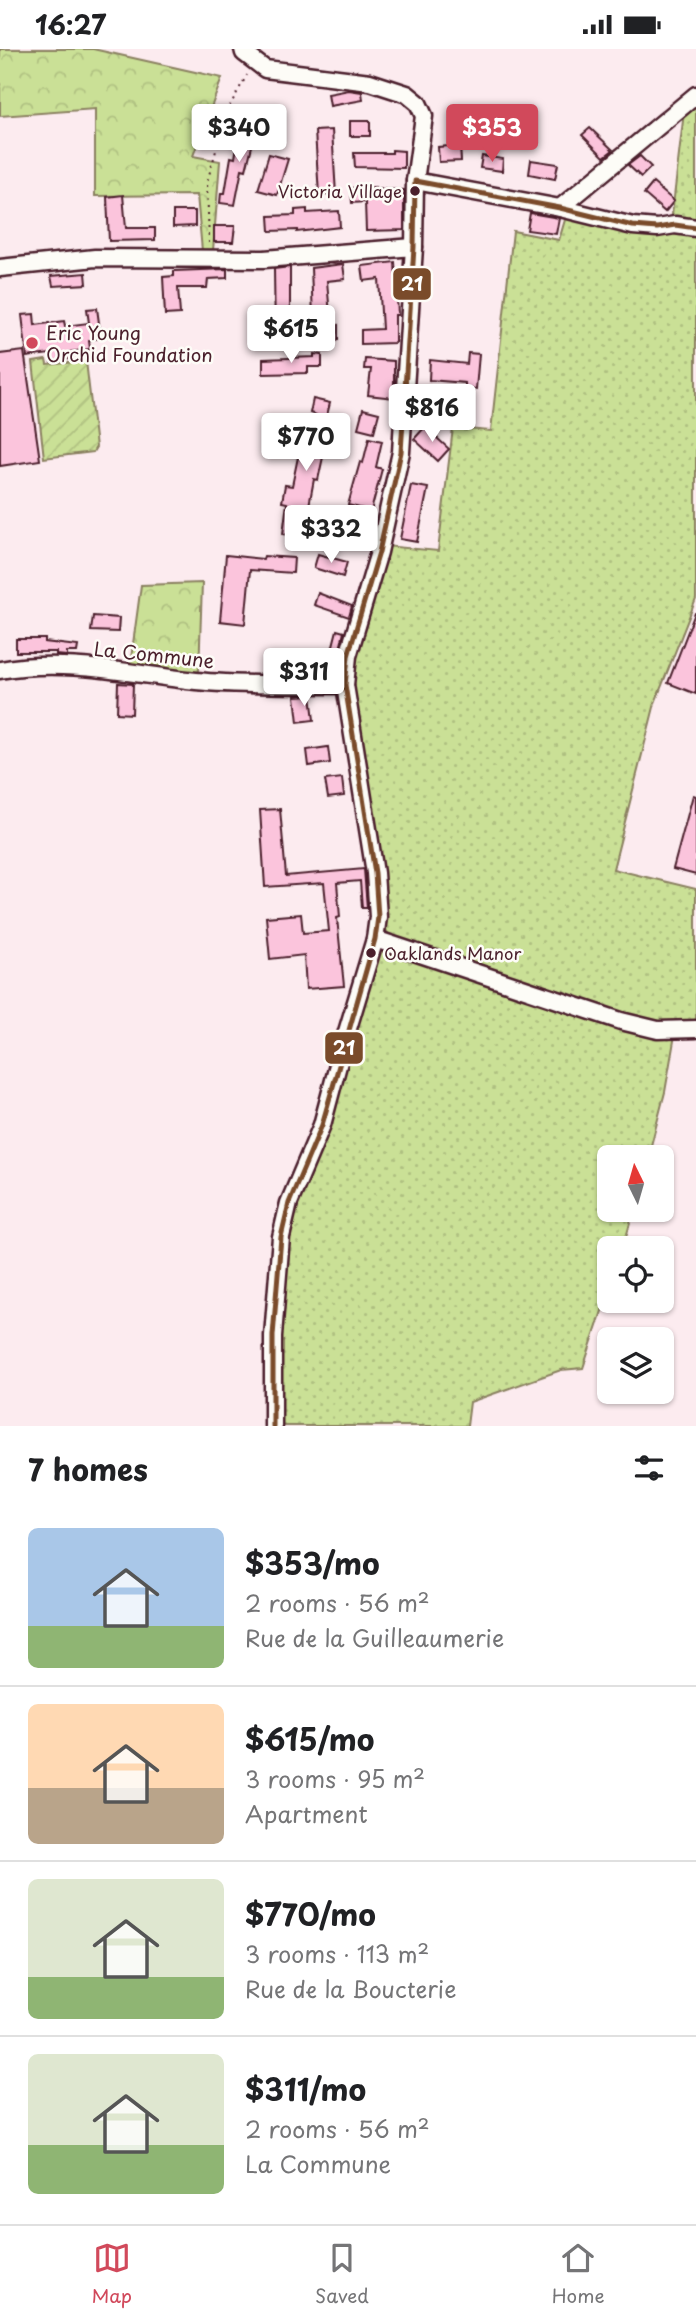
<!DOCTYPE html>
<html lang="en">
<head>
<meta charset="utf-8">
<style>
	body { margin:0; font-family:"Playpen Sans",sans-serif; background:#f6f6f6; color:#202124; height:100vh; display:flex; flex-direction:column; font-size:26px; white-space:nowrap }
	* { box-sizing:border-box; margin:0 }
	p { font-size:23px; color:#757577 }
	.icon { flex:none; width:38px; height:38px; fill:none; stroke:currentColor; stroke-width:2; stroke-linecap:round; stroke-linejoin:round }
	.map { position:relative; height:1377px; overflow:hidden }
	.panel { display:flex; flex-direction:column; background:#fff; flex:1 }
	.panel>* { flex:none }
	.needle { width:46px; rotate:355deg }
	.fabs { position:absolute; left:597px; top:1096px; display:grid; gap:14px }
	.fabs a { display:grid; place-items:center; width:77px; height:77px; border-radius:10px; background:#fff; box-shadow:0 2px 5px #0004; font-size:35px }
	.price { position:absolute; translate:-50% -60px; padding:0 16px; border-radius:7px; background:#fff; color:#222; font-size:23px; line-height:46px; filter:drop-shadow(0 2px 4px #0008) }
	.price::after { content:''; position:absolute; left:50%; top:42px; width:21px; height:16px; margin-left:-10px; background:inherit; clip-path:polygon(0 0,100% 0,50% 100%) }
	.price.on { background:#d1495b; color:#fff }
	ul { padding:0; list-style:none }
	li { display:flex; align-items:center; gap:21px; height:175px; padding:0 28px }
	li+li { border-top:2px solid #e0e0e0 }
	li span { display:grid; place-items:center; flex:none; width:196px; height:140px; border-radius:10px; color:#555 }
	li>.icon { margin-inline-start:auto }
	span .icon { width:84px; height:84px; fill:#fffc; stroke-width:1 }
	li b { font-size:30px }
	h2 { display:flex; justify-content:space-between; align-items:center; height:84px; padding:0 28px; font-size:30px }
	.status { display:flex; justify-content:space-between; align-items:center; height:49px; padding:0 35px; background:#fff; direction:ltr }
	.status svg { height:19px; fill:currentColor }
	.dock { display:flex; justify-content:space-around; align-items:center; height:98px; border-top:2px solid #e0e0e0; background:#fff; font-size:19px; color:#757577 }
	.dock a { display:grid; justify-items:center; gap:4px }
	.dock .on { color:#d1495b }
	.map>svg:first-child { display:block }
	.grass { fill:url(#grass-dots); stroke:#8a8060; stroke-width:2 }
	.forest { fill:url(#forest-crowns); stroke:#8a8060; stroke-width:2 }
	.garden { fill:url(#garden-furrows); stroke:#8a8060; stroke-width:2 }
	.building { fill:#fbc4dc; stroke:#4a1f2b; stroke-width:2 }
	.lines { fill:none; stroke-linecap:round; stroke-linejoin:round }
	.minor-casing { stroke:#4a1f2b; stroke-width:21 }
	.path { stroke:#4a1f2b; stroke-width:2; stroke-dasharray:2 5; stroke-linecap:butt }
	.minor { stroke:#fdfcf7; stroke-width:16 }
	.bus-1-casing { stroke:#fdfcf7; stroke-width:10 }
	.bus-1 { stroke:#7a4b2a; stroke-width:5 }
	.bus-dot { fill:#4a1f2b; stroke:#fdfcf7; stroke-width:2.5 }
	.poi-dot { fill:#d1495b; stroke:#fdfcf7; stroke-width:2.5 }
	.labels { text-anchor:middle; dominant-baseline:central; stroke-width:5; stroke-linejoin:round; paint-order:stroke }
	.bus-label { font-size:17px; fill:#4a1f2b; stroke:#fdfcf7; text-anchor:end }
	.poi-label { font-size:19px; fill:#4a1f2b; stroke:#fdfcf7; text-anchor:start }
	.street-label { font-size:19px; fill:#4a1f2b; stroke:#fdfcf7 }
	.line-badge { stroke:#fdfcf7; stroke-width:2.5 }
	.badge-label { font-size:19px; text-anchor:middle; font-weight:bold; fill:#fff }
</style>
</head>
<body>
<div class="status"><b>16:27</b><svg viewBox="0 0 49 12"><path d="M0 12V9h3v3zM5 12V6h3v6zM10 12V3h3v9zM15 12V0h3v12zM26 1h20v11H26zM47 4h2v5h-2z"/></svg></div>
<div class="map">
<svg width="696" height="1377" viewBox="0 0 696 1377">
	<defs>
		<pattern id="grass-dots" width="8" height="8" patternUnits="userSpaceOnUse" patternTransform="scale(1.75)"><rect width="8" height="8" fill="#cae096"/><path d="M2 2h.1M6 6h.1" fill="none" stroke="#afc081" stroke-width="1.8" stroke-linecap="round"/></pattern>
		<pattern id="forest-crowns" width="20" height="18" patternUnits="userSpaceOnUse" patternTransform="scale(1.75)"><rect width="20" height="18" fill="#cae096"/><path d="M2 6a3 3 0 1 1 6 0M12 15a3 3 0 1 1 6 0" fill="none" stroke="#afc081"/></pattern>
		<pattern id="garden-furrows" width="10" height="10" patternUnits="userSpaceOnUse" patternTransform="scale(1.75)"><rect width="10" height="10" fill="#cae096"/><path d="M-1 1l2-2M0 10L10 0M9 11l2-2" fill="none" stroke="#afc081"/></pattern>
	</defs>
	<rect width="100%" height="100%" fill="#fcebef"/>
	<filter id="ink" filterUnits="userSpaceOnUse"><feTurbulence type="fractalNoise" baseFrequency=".0143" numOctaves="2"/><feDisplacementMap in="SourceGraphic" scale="14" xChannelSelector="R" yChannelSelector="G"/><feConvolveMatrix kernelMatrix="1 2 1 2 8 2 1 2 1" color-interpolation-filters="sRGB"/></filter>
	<g filter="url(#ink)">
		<g class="grass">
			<polygon points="696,52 696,175 671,174 684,63"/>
			<polygon points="567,164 696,183 696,550 655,654 613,820 696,840 696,976 655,975 393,890 387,883 384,874 354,661 352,627 355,596 385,497 438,502 453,379 491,382 513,182 559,191"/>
			<polygon points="385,899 675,986 665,1043 648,1108 609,1108 609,1160 634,1160 623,1199 609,1199 609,1241 583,1319 561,1321 470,1353 467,1377 278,1377 281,1240 292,1164 376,904"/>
		</g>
		<g class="forest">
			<polygon points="0,0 93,0 222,29 193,107 220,112 213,202 202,202 197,146 95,147 95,60 0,67"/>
			<polygon points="202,534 199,625 130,617 141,536"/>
		</g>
		<polygon class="garden" points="46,311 47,316 86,312 96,398 93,403 44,409 33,313"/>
		<g class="building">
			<polygon points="349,41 362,43 363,51 330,57 328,45"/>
			<polygon points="481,62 497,63 496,89 481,88"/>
			<rect x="350" y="72" width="20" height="15"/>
			<polygon points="244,74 260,76 258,85 255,85 246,121 242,120 235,156 220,154 221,144 225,144 231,108 235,109 238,91 242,91"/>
			<polygon points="590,79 613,101 604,108 582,86"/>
			<polygon points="332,81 336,145 319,146 315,82"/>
			<polygon points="460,96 461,112 439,113 438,98"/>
			<polygon points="392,101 404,102 404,119 355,118 354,104 392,104"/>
			<polygon points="269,105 288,110 277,146 258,141"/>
			<polygon points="482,107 503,110 502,122 480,119"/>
			<polygon points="640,107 651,118 641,128 628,116"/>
			<polygon points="531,111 558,115 555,130 529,125"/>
			<polygon points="653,134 674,152 665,163 644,145"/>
			<polygon points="375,138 375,140 404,141 404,181 366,182 365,153 352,154 351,139"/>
			<polygon points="123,146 126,179 155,179 155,191 109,192 107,148"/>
			<polygon points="307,160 307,164 339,162 340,178 297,183 297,181 270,182 269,167 295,166 295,161"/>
			<polygon points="173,162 195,162 195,177 173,178"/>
			<polygon points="530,164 559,169 556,185 527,181"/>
			<polygon points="214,177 235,177 233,193 214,193"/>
			<polygon points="395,213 398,266 395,266 395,294 361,295 361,281 382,280 379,230 364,232 362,217"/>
			<polygon points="343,215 345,230 327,232 331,277 338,276 338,291 314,292 311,219"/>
			<polygon points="290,218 290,287 275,288 274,220"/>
			<polygon points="227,220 227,229 208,230 207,239 178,239 180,265 165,266 163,228 174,227 174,222"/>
			<polygon points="86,224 87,235 53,237 51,227"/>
			<polygon points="97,259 101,289 89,291 90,300 69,303 70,310 51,313 50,305 27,308 22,266 34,265 35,276 64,272 65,277 89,274 87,260"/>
			<polygon points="24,302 40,411 0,417 0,305"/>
			<polygon points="468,304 479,305 476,340 465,339 465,334 429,331 430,311 467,315"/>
			<polygon points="314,305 322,306 322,318 308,318 308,324 263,325 263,310 314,308"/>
			<polygon points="365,310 394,312 394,349 368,346 371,320 364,320"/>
			<polygon points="313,350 330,354 323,383 328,385 318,431 314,430 309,457 306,456 301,488 283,485 287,454 282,453 285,436 292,437 298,408 304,409 316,366 310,364"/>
			<polygon points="363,360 379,364 374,383 358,379"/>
			<polygon points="425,378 449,400 438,412 414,390"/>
			<polygon points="369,389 382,392 376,418 382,420 371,462 348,456 360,413 363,414"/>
			<polygon points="411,436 428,439 417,493 400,490"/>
			<polygon points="318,505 347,513 343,528 314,519"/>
			<polygon points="226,506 263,510 264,507 294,509 293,524 250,521 245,575 220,572"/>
			<polygon points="318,544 352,557 349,568 314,556"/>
			<polygon points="695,564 696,564 696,645 668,634"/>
			<polygon points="93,567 119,569 118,583 91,582"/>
			<polygon points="337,581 344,583 336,618 328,616"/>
			<polygon points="16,590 45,590 45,593 78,597 77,603 67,603 67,607 56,606 56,603 16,603"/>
			<polygon points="118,634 133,635 132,665 117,664"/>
			<polygon points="311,646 314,671 298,673 295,647"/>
			<polygon points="328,698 330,714 309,717 307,701"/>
			<polygon points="342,729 344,747 328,749 325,731"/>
			<polygon points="693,746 696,747 696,826 673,820"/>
			<polygon points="280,760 286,827 364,820 367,859 362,859 360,832 337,834 340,868 337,869 344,937 306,940 304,906 270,910 266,868 301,865 303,884 329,882 324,834 265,838 260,761"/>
		</g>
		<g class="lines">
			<defs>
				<g id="minor">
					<polyline points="243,0 244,4 265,20 370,33 407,45 418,54 424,67 415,132 414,198 401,403 379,503 348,607 345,636 375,824 378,868 375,890 346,986 322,1076 289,1154 281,1188 273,1287 273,1377"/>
					<polyline points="415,132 560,159 633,177 657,179 675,176 696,179"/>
					<polyline points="560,159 696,46"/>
					<polyline points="0,219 95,209 264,210 414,198"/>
					<path d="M0,621C65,609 131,625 196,632C245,637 296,635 345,636"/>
					<polyline points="375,890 621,972 658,981 696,980"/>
				</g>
			</defs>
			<use href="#minor" class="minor-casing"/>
			<polyline class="path" points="209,194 207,133 228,60 247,26"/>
			<use href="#minor" class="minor"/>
			<defs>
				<polyline id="bus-1" points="273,1377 273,1287 281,1188 289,1154 322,1076 375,890 378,868 375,824 345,636 348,607 379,503 401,403 414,198 415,132 560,159 633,177 657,179 675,176 696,179"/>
			</defs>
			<use href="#bus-1" class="bus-1-casing"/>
			<use href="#bus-1" class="bus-1"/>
		</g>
	</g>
	<g class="bus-dot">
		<circle cx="415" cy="142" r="6"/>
		<circle cx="371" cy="904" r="6"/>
	</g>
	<circle class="poi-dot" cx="32" cy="294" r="7"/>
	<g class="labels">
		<g class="bus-label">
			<text x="402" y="142">Victoria Village</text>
			<text x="384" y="904" text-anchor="start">Oaklands Manor</text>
		</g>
		<g class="poi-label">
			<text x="46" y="283">Eric Young<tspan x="46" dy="22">Orchid Foundation</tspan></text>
		</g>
		<g class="street-label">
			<text transform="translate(154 605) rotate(6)">La Commune</text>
		</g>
	</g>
	<g class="line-badge">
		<rect x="392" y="218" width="40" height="34" rx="7" fill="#7a4b2a"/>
		<rect x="324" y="982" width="40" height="34" rx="7" fill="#7a4b2a"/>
	</g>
	<g class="badge-label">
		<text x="412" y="242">21</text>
		<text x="344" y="1006">21</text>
	</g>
</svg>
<div class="fabs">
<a><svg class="needle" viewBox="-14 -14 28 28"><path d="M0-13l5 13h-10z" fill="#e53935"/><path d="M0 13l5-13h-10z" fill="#757577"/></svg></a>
<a><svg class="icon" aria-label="locate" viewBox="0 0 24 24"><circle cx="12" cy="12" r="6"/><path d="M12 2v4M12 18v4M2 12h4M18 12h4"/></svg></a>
<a><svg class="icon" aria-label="layers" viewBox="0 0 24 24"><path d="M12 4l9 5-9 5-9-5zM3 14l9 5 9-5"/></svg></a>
</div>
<b class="price" style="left:239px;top:115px">$340</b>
<b class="price on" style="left:492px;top:115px">$353</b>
<b class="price" style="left:291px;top:316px">$615</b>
<b class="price" style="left:432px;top:395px">$816</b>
<b class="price" style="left:306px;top:424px">$770</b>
<b class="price" style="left:331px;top:516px">$332</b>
<b class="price" style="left:304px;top:659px">$311</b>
</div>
<section class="panel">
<h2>7 homes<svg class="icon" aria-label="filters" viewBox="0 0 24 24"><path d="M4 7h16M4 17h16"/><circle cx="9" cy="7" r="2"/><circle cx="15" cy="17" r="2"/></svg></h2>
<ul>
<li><span style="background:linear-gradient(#a9c7e8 70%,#8fb573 0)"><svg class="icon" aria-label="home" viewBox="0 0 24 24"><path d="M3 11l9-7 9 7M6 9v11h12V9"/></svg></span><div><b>$353/mo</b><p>2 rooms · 56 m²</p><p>Rue de la Guilleaumerie</p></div></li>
<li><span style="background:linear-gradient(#ffd9b3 60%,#b9a48a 0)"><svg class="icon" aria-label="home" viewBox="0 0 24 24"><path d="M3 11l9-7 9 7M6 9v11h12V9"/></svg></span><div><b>$615/mo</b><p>3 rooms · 95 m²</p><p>Apartment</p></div></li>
<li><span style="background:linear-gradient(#dfe7d0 70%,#8fb573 0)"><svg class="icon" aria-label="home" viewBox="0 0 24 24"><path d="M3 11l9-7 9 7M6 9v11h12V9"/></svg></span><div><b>$770/mo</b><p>3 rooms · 113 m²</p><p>Rue de la Boucterie</p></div></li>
<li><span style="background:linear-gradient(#dfe7d0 65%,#8fb573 0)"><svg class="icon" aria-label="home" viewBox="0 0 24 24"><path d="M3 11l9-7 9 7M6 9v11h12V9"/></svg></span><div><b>$311/mo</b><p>2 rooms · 56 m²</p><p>La Commune</p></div></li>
</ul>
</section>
<nav class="dock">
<a class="on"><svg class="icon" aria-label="map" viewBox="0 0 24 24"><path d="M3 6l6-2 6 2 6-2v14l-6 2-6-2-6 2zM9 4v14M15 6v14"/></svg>Map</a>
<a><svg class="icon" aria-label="saved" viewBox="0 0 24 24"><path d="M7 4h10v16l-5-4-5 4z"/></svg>Saved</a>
<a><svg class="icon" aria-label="home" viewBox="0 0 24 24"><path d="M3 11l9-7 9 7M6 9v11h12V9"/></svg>Home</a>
</nav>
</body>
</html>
